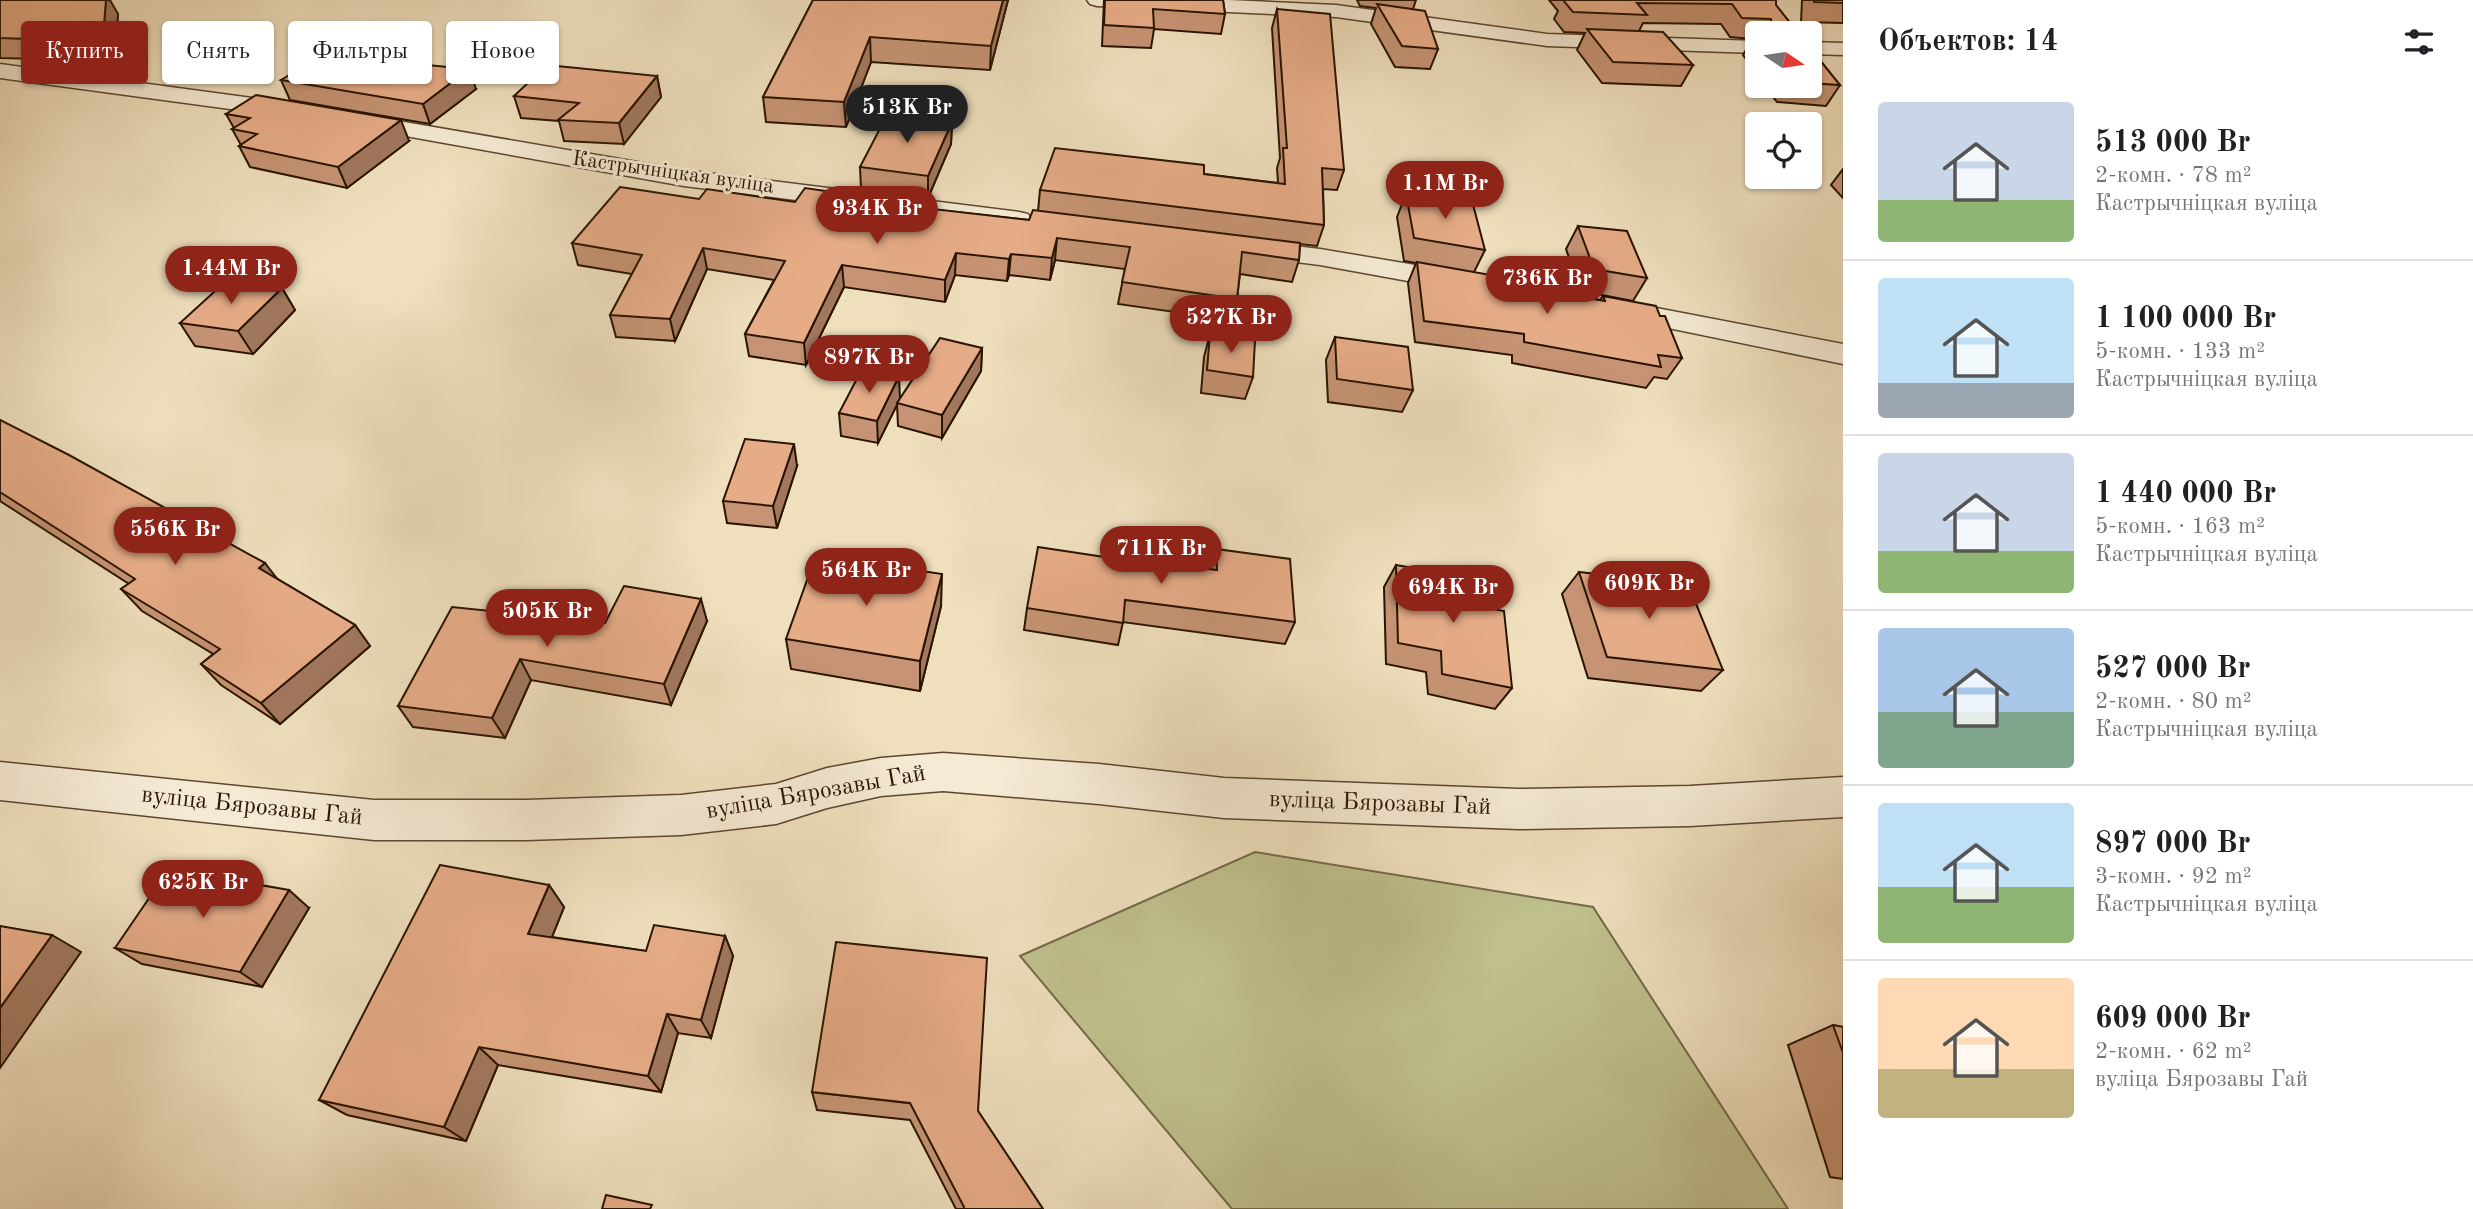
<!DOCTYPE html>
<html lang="ru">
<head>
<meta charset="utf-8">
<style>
	body { margin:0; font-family:"Old Standard TT",serif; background:#f6f6f6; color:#202124; height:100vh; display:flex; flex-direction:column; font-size:26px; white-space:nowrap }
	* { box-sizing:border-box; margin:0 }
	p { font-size:23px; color:#757577 }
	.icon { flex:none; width:38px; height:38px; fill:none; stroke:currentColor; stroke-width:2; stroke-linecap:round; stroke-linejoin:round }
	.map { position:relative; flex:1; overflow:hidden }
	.panel { display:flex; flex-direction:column; background:#fff; width:630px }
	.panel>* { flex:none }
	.hud { position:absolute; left:21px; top:21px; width:665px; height:63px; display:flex; gap:14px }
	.needle { width:46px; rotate:103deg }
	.tools { position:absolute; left:1745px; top:21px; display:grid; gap:14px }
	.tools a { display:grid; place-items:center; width:77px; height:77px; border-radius:7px; background:#fff; box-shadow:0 2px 5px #0004; font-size:35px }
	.price { position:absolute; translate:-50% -60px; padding:0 16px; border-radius:24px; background:#8f2418; color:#fff; font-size:23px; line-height:46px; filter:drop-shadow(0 2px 4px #0008) }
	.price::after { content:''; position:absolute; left:50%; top:42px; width:21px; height:16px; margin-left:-10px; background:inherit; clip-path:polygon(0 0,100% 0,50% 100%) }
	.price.active { background:#222; color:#fff }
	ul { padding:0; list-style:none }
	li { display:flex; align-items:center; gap:21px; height:175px; padding:0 35px }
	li+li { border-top:2px solid #e0e0e0 }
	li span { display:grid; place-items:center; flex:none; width:196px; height:140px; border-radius:7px; color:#555 }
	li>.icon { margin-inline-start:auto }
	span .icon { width:84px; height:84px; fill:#fffc; stroke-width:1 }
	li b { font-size:30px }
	h2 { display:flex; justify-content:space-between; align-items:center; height:84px; padding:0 35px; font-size:30px }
	.tag { padding:0 24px; border-radius:7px; background:#fff; box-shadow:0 2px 5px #0004; font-size:24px; line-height:63px }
	.tag.active { background:#8f2418; color:#fff }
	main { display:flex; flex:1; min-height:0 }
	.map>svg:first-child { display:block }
	.green { fill:#bfc08d; stroke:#746a47; stroke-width:2 }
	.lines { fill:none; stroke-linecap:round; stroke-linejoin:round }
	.minor-casing { stroke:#5b4730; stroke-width:3 }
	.minor { fill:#f5ead4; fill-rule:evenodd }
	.wall { fill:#c69474; stroke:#2a1401; stroke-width:2 }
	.shaded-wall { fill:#a1785e; stroke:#2a1401; stroke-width:2 }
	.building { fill:#e6ac87; stroke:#2a1401; stroke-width:2 }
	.labels { text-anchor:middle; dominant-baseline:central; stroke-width:6; stroke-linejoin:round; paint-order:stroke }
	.far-street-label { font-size:21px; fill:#2a1401; stroke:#f5ead4 }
	.street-label { font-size:24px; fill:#2a1401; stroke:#f5ead4 }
</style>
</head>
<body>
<main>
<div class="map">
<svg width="1843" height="1209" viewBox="0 0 1843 1209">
	<rect width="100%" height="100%" fill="#efdfbd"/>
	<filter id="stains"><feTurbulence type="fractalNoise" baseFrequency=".00286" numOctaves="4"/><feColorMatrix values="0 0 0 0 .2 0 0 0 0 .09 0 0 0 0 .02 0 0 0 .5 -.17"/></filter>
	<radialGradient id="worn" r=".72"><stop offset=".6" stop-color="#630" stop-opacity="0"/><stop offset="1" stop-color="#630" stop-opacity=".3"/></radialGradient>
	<polygon class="green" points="1255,852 1593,907 1788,1209 1232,1209 1020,956"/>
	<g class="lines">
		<defs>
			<g id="minor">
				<polygon points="1087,0 1229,0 1336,5 1547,34 1757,41 1757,53 1547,46 1336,17 1097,6 1090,4"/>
				<polygon points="1810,42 1843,43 1843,55 1810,54"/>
				<polygon points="0,64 296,104 304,106 308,111 304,116 296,118 0,78"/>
				<polygon points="352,113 684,170 1019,212 1028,214 1032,220 1028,226 1019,228 684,186 344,125 340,120 344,115"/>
				<polygon points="1249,241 1320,249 1463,273 1473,276 1477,282 1473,288 1463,291 1320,265 1239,255 1235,249 1239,243"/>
				<polygon points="1615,300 1843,344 1843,364 1605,315 1600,309 1605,303"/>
				<polygon points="943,753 1099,764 1224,778 1519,789 1690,786 1843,777 1843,817 1690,826 1519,829 1224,818 1099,804 943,791 881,796 827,808 776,824 681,835 526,840 374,840 0,800 0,762 374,800 526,800 681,795 776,784 827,768 881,758"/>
			</g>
		</defs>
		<use href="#minor" class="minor-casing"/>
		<use href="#minor" class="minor"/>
	</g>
	<g class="wall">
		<polygon points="0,0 118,14 115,57 49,53 40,59 0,58"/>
		<polygon points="813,0 1008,0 990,70 871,62 846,127 766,122 763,97"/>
		<polygon points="1104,0 1223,0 1225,14 1221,34 1154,29 1151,48 1102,46"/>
		<polygon points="1357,0 1416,0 1413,9 1438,49 1430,69 1395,67 1371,24 1376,8 1360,6"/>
		<polygon points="1549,0 1776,0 1776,5 1798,33 1757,33 1757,74 1743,55 1753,39 1730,37 1721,24 1643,23 1639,31 1693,65 1681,86 1602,83 1577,50 1585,33 1564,32 1554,19 1558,11"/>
		<polygon points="1802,0 1843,0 1843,23 1801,22"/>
		<polygon points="1277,9 1344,170 1337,190 1323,189 1324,225 1317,246 1300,244 1299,260 1292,282 1240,274 1237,299 1231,320 1118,304 1125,269 1055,260 1050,280 1009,275 1007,281 955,275 945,302 844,287 806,365 749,356 745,334 774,280 707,269 675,341 616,337 610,315 632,274 578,265 572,243 699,199 919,208 1029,220 1038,211 1040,190 1204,174 1278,183 1277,168 1280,158 1272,28"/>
		<polygon points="1810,48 1840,85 1826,106 1777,102 1765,86 1810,86"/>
		<polygon points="412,64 476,89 430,124 290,100 281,80"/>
		<polygon points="657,76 661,97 624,144 564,141 559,121 521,118 514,96"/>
		<polygon points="226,114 409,141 347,188 250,167 239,146 241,145 232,129 234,128"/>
		<polygon points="952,122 951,144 928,198 861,189 860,167"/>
		<polygon points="1843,169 1843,198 1831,185"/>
		<polygon points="1406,194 1485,250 1474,272 1492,282 1600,300 1603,296 1660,316 1682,358 1667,379 1654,377 1646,388 1512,363 1512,355 1415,342 1408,283 1416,263 1404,261 1397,217"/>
		<polygon points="1578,226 1647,278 1633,301 1581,291 1566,249"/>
		<polygon points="282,288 295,310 253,354 195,346 180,323"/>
		<polygon points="1210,334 1253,377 1245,399 1201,393 1204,357"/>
		<polygon points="1335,337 1413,390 1402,412 1328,402 1326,360"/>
		<polygon points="982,348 981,371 942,438 898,426 897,404 878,443 841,436 839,413 899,399"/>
		<polygon points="0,420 276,578 355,625 370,646 280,724 221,685 201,664 213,654 142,611 121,589 129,584 0,501"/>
		<polygon points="797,466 777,528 727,523 723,501"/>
		<polygon points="1216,549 1295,622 1285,644 1123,622 1118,645 1024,630 1027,608 1177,568 1178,565 1210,569"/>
		<polygon points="1396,565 1477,606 1512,688 1495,709 1428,694 1426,672 1386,664 1384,587"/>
		<polygon points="1579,572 1723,670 1701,691 1588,678 1562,594"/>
		<polygon points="941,606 920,691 791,669 786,639"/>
		<polygon points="707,621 671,705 531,680 505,738 413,727 398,706 605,623"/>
		<polygon points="549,885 564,907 552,937 646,951 725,936 733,956 711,1038 678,1033 661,1092 498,1065 466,1141 347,1115 319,1100"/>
		<polygon points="309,908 262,987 142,964 115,948"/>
		<polygon points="1833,1025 1843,1027 1843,1179 1830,1177 1788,1045"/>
		<polygon points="812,1092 978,1111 1043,1209 956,1209 910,1120 817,1110"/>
	</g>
	<g class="shaded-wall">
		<polygon points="106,0 110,0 118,14 115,57 103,36"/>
		<polygon points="1003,0 1008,0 990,70 991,46"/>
		<polygon points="36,33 49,53 40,59 27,39"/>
		<polygon points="870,37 871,62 846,127 844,102"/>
		<polygon points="469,69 476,89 430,124 423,104"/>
		<polygon points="657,76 661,97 624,144 619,123"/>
		<polygon points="401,120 409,141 347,188 338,167"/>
		<polygon points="952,122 951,144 928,198 928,176"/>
		<polygon points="919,197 919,218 915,207"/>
		<polygon points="1057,238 1055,260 1050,280 1052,258"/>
		<polygon points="703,248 707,269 675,341 670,319"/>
		<polygon points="956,253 955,275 945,302 945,280"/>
		<polygon points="1011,254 1009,275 1007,281 1009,259"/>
		<polygon points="842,265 844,287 806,365 804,343"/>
		<polygon points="282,288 295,310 253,354 238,331"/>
		<polygon points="982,348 981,371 942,438 942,415"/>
		<polygon points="899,376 900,399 878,443 877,421"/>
		<polygon points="794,444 797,466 777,528 773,506"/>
		<polygon points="265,563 282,585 259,568"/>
		<polygon points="942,574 941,606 920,691 920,661"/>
		<polygon points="701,599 707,621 671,705 664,684"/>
		<polygon points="355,625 370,646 280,724 261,703"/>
		<polygon points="520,659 531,680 505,738 492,718"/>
		<polygon points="549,885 564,907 545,954 528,934"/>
		<polygon points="289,890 309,908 262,987 240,972"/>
		<polygon points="52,935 81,952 0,1068 0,1008"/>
		<polygon points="725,936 733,956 711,1038 701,1020"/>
		<polygon points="667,1014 678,1033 661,1092 648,1076"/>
		<polygon points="479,1047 498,1065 466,1141 444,1127"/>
	</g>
	<g class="building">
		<polygon points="0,0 106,0 103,36 36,33 27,39 0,38"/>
		<polygon points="813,0 1003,0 991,46 870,37 844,102 763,97"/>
		<polygon points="1105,0 1223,0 1225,14 1153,9 1154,28 1104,25"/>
		<polygon points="1563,0 1776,0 1776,5 1798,33 1771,33 1771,19 1742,18 1732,4 1637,3 1647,15 1573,12"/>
		<polygon points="1814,0 1843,0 1843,3 1814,2"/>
		<polygon points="1377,4 1425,11 1438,49 1402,46"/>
		<polygon points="1277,9 1330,14 1344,170 1322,168 1324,225 1040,190 1055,148 1204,165 1204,174 1285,184 1283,148 1287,148"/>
		<polygon points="1587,29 1663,32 1693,65 1613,62"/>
		<polygon points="1810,48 1840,85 1810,83"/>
		<polygon points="332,50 411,59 406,63 469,69 423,104 281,80"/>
		<polygon points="547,65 657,76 619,123 558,120 579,103 514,96"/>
		<polygon points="256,95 401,120 338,167 239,146 257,134 232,129 250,118 226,114"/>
		<polygon points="887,115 952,122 928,176 860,167"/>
		<polygon points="620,187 699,199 707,189 795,202 805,188 846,194 849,188 919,197 915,207 1029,220 1033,210 1300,243 1299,260 1242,252 1237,299 1122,282 1130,247 1057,238 1052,258 1011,254 1009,259 956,253 945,280 842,265 804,343 745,334 785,261 703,248 670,319 610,315 642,255 572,243"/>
		<polygon points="1406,194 1472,201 1485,250 1414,238"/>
		<polygon points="1578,226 1627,231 1647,278 1594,269"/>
		<polygon points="1417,262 1491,275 1492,282 1605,301 1603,296 1656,306 1660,316 1665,316 1682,358 1658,355 1661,367 1524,342 1524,334 1424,321"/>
		<polygon points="226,281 282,288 238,331 180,323"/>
		<polygon points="1210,334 1255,340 1253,377 1207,370"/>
		<polygon points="1335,337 1408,347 1413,390 1337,379"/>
		<polygon points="940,338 982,348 942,415 897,403"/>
		<polygon points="862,369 899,376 877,421 839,413"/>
		<polygon points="0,420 69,455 265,563 259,568 355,625 261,703 201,664 220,649 121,589 135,579 0,492"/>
		<polygon points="745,439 794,444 773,506 723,501"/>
		<polygon points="1038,547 1178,568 1178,565 1217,570 1216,549 1290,559 1295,622 1125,600 1123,623 1027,608"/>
		<polygon points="816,555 942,574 920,661 786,639"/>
		<polygon points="1396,565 1475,579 1477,606 1504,611 1512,688 1442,674 1441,651 1398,643"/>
		<polygon points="1579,572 1688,584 1723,670 1607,657"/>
		<polygon points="624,586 701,599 664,684 520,659 492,718 398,706 452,607 605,623"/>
		<polygon points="440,865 549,885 528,934 646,951 654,925 725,936 701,1020 667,1014 648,1076 479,1047 444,1127 319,1100"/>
		<polygon points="169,869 289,890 240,972 115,948"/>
		<polygon points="0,926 52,935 0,1008"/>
		<polygon points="836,942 987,958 978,1111 1043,1209 964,1209 964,1207 910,1103 812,1092"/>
		<polygon points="1833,1025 1843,1027 1843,1053"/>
		<polygon points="606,1195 652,1205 650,1209 602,1209"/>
	</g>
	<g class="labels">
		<g class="far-street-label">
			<text transform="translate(673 173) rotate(8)">Кастрычніцкая вуліца</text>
		</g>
		<g class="street-label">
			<text transform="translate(816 793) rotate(-10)">вуліца Бярозавы Гай</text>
			<text transform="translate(1380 804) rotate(2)">вуліца Бярозавы Гай</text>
			<text transform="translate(252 807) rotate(6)">вуліца Бярозавы Гай</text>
		</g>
	</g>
	<rect width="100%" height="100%" filter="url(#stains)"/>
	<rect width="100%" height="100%" fill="url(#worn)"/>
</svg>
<div class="tools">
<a><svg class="needle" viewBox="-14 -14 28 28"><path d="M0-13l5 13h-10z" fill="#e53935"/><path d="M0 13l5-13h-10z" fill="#757577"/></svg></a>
<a><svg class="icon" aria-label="locate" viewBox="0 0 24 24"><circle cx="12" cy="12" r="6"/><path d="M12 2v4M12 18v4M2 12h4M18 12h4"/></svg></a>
</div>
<b class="price active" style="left:907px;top:145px">513K Br</b>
<b class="price" style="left:1445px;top:221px">1.1M Br</b>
<b class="price" style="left:877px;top:246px">934K Br</b>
<b class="price" style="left:231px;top:306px">1.44M Br</b>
<b class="price" style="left:1547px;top:316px">736K Br</b>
<b class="price" style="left:1231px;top:355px">527K Br</b>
<b class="price" style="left:869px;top:395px">897K Br</b>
<b class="price" style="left:175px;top:567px">556K Br</b>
<b class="price" style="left:1161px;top:586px">711K Br</b>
<b class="price" style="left:866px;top:608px">564K Br</b>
<b class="price" style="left:1649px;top:621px">609K Br</b>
<b class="price" style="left:1453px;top:625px">694K Br</b>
<b class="price" style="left:547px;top:649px">505K Br</b>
<b class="price" style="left:203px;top:920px">625K Br</b>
<div class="hud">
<a class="tag active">Купить</a>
<a class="tag">Снять</a>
<a class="tag">Фильтры</a>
<a class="tag">Новое</a>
</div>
</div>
<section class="panel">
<h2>Объектов: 14<svg class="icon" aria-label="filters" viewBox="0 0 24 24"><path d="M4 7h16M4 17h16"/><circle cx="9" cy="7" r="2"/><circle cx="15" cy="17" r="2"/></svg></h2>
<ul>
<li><span style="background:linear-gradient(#c9d6e8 70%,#8fb573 0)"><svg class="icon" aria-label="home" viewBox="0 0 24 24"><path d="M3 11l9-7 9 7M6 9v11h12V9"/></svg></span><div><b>513 000 Br</b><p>2-комн. · 78 m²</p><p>Кастрычніцкая вуліца</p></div></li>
<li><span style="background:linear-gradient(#bfe0f5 75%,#9aa5b1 0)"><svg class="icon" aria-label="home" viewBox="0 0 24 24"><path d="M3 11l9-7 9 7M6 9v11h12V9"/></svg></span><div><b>1 100 000 Br</b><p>5-комн. · 133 m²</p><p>Кастрычніцкая вуліца</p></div></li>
<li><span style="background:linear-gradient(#c9d6e8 70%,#8fb573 0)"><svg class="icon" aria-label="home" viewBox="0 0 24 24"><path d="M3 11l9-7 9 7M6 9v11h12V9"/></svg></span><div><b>1 440 000 Br</b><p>5-комн. · 163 m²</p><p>Кастрычніцкая вуліца</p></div></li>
<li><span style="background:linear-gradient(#a9c7e8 60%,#7fa58c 0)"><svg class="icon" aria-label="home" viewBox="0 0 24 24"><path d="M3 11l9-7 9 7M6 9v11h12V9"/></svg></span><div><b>527 000 Br</b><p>2-комн. · 80 m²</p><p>Кастрычніцкая вуліца</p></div></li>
<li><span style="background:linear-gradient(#bfe0f5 60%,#8fb573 0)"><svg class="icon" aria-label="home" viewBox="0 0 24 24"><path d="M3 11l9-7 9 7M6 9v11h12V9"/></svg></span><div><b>897 000 Br</b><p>3-комн. · 92 m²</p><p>Кастрычніцкая вуліца</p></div></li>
<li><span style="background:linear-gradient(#ffd9b3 65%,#c2b280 0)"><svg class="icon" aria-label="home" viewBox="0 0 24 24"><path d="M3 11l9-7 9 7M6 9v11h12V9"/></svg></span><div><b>609 000 Br</b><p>2-комн. · 62 m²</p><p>вуліца Бярозавы Гай</p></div></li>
</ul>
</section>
</main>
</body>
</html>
